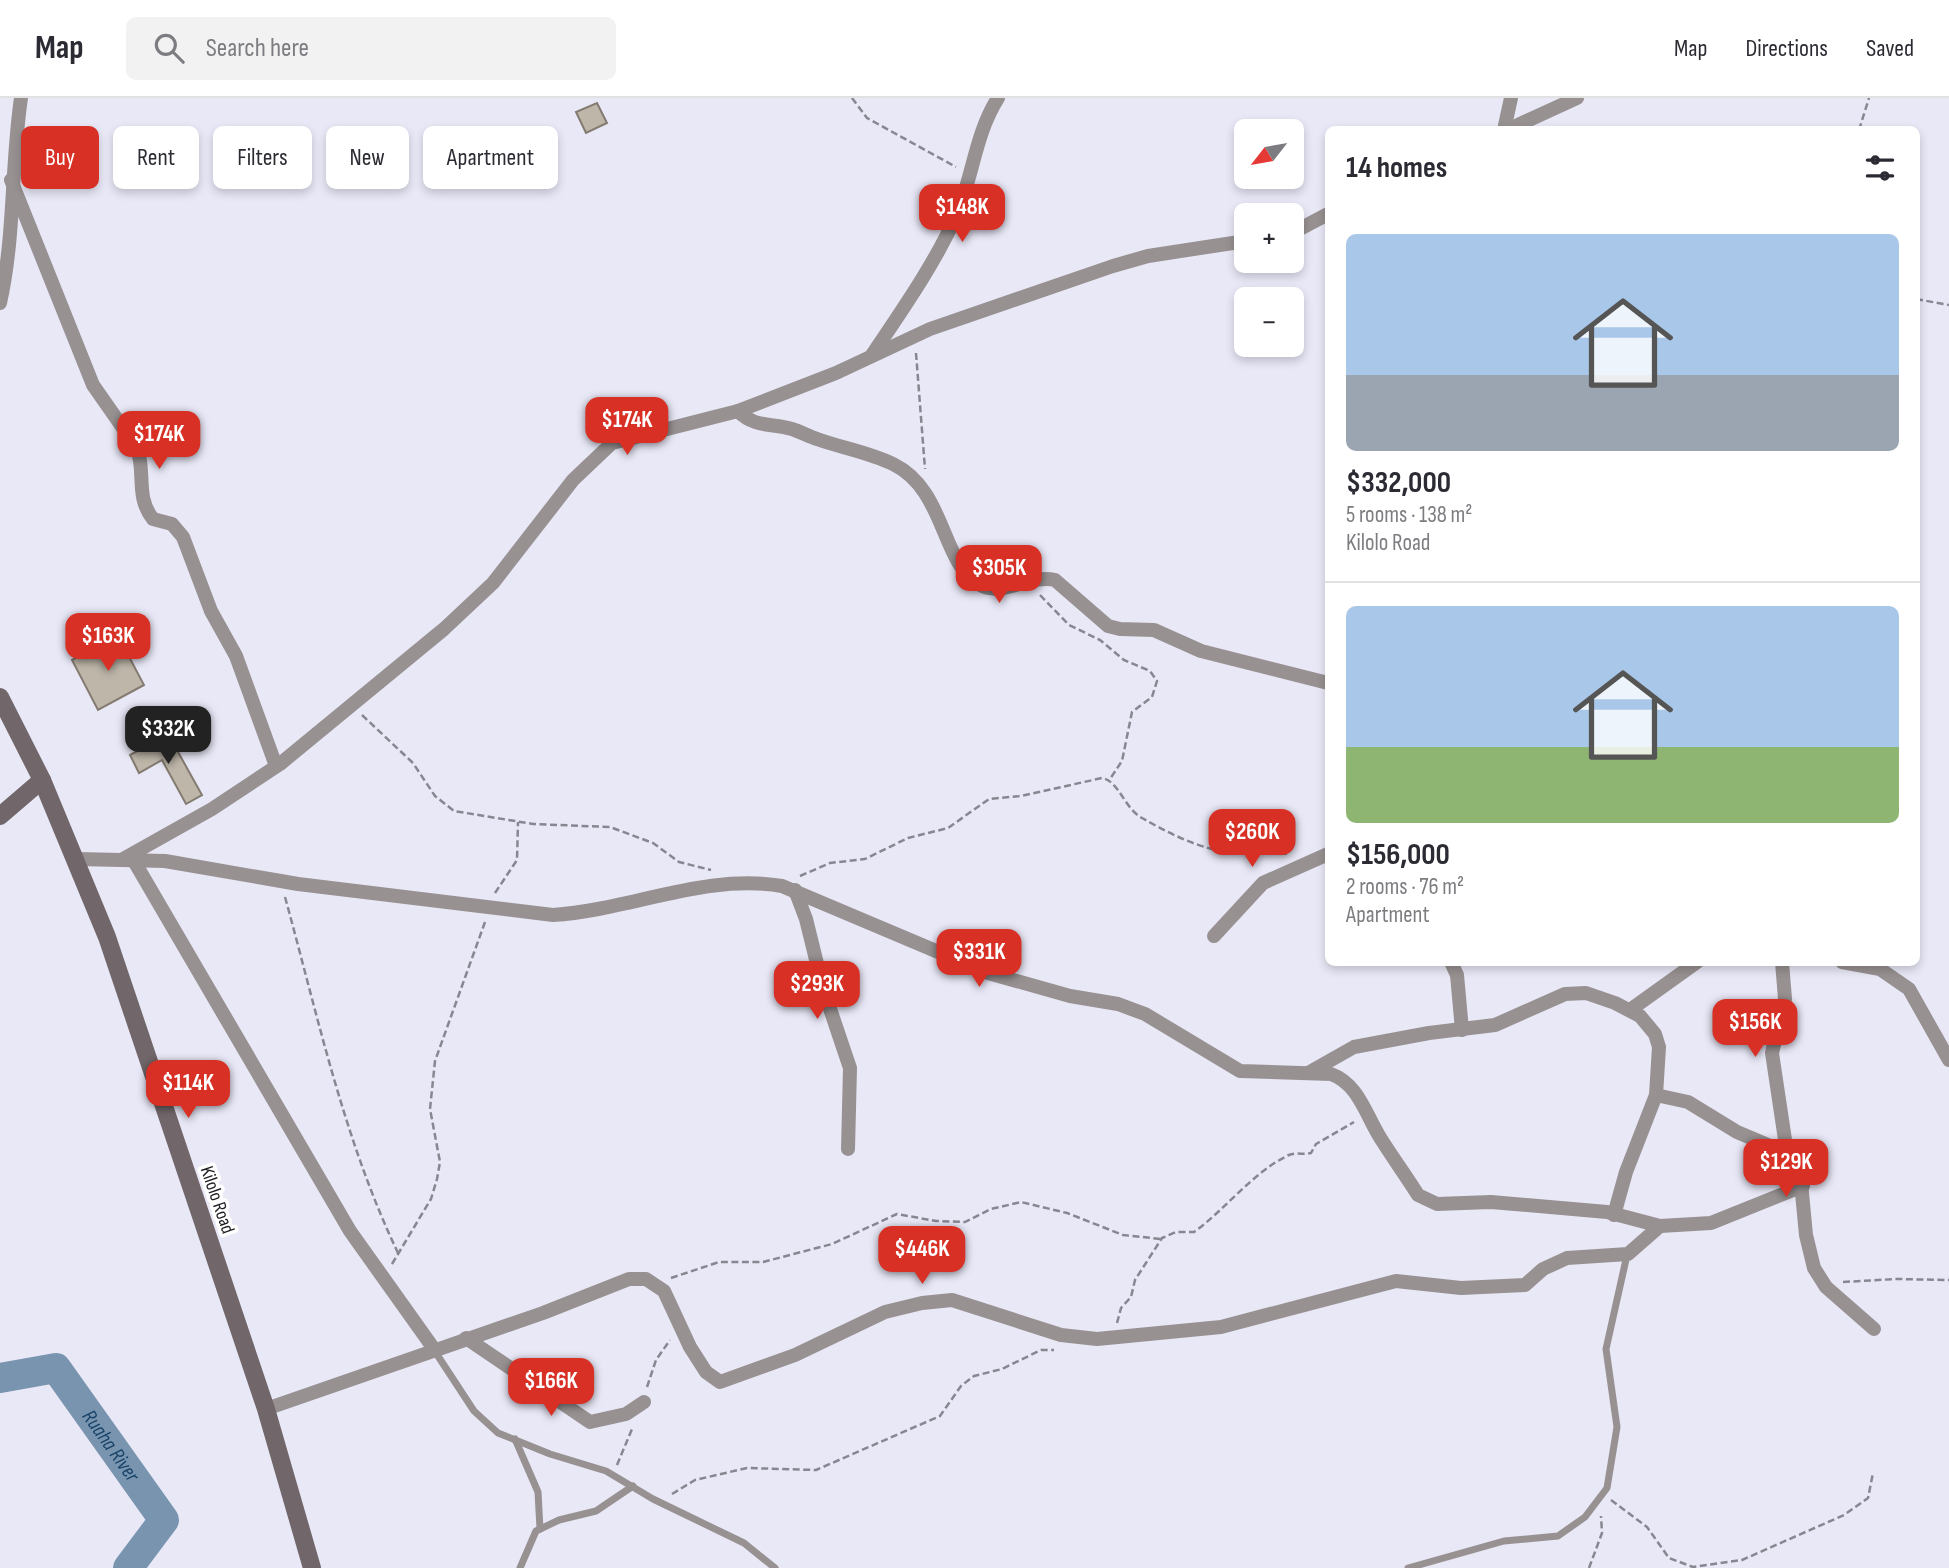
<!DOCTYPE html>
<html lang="en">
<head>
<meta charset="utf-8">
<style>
	body { margin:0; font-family:"Sofia Sans Condensed",sans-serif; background:#f2f2f3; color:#2b2b33; height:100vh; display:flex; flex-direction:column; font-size:26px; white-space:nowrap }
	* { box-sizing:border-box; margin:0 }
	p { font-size:23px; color:#7c7c81 }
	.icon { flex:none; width:38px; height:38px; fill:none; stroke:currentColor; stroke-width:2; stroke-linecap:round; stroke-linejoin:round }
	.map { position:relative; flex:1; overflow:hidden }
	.sheet { position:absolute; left:1325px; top:28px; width:595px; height:840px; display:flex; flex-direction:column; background:#fff; border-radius:10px; box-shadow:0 4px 10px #0003 }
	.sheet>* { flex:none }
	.hud { position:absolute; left:21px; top:28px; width:665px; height:63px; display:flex; gap:14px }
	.needle { width:46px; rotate:239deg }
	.fabs { position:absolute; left:1234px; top:21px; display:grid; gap:14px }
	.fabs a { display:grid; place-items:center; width:70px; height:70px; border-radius:10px; background:#fff; box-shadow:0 4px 10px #0003; font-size:35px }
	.price { position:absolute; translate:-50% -60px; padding:0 16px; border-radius:14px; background:#d93025; color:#fff; font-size:23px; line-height:46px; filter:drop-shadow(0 2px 4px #0008) }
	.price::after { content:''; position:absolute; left:50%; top:42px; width:21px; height:16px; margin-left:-10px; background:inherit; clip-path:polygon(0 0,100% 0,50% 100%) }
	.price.on { background:#222; color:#fff }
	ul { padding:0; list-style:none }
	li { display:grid; align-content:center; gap:14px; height:371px; padding:0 21px }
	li+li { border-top:2px solid #e1e1e2 }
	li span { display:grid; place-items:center; height:217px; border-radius:10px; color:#555 }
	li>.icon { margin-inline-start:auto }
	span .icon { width:126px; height:126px; fill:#fffc; stroke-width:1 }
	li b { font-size:30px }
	h2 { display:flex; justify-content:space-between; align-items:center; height:84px; padding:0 21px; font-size:30px }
	.pill { padding:0 24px; border-radius:10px; background:#fff; box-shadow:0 4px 10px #0003; font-size:24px; line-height:63px }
	.pill.on { background:#d93025; color:#fff }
	header { display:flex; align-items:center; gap:42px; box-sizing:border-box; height:98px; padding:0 35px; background:#fff; border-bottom:2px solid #e1e1e2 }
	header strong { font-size:33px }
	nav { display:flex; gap:38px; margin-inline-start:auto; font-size:24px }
	.search { width:490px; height:63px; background:#f2f2f3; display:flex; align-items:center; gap:18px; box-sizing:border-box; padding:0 24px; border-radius:10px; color:#7c7c81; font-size:26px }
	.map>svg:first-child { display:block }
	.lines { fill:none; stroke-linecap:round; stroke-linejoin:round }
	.river { stroke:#7994af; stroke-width:30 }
	.building { fill:#beb6a9; stroke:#847b70; stroke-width:2 }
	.path { stroke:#888791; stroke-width:2.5; stroke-dasharray:7 3.5; stroke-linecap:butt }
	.service { stroke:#989192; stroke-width:7 }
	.minor { stroke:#989192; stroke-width:14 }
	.secondary { stroke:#716669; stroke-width:18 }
	.labels { text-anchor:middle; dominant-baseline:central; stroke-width:7; stroke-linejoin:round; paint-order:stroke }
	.street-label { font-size:19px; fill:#1d1d22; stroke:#fff }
	.water-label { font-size:21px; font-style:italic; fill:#19446a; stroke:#fff }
</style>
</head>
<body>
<header>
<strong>Map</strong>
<div class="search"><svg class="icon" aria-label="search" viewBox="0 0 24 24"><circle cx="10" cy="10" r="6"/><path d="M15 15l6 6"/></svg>Search here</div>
<nav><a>Map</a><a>Directions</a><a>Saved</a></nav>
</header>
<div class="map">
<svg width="1949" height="1470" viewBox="0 0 1949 1470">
	<rect width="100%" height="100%" fill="#e9e8f7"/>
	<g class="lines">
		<path class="river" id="s1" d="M0,1280L56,1270L164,1422L128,1470"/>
	</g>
	<g class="building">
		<polygon points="597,5 607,25 586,35 576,14"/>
		<polygon points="118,538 144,587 98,612 72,562"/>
		<polygon points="168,636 202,697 186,706 162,662 139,675 130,657"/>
	</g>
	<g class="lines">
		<g class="path">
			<polyline points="852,0 867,20 956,69"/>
			<polyline points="1859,32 1869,0"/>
			<polyline points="1916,201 1949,207"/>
			<polyline points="916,255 925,371"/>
			<polyline points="1040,497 1069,527 1100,542 1124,562 1150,573 1157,583 1152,599 1132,614 1122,663 1110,681"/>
			<polyline points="362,617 413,665 435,698 454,713 533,726 610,729 653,745 679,764 711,772"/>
			<path d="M800,778L830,765L865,761L908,740L948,730L989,701L1021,698L1102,680C1119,683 1124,710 1142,720C1163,732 1188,745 1212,751C1237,757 1263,753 1288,756"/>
			<polyline points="495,795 517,762 518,724"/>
			<path d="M285,799C318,919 344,1042 398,1155"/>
			<polyline points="392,1166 431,1101 437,1081 440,1064 430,1011 435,963 485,824"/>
			<polyline points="671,1180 719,1164 763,1164 832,1146 897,1116 936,1123 965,1124 991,1111 1021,1104 1067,1115 1123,1137 1161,1141"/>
			<polyline points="1843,1184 1896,1181 1949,1182"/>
			<path d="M1117,1225L1121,1210L1131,1199L1135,1182L1162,1140L1176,1134H1194C1225,1112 1254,1073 1289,1057C1296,1054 1304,1057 1311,1055L1316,1046L1354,1024"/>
			<polyline points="647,1289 656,1262 670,1242"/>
			<polyline points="617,1367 632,1331"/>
			<polyline points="672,1396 695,1382 747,1370 816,1372 940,1318 961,1288 974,1278 1002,1271 1041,1252 1054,1252"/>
			<polyline points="1611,1402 1647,1429 1669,1460 1693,1469 1742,1462 1844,1417 1868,1400 1873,1375"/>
			<polyline points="1589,1470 1602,1435 1601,1418"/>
		</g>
		<g class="service">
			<polyline points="434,1252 474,1313 498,1335 550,1356 606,1373 653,1401 744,1445 775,1470"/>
			<polyline points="515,1341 538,1394 540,1431"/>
			<polyline points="520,1470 536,1433 559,1422 596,1413 633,1388"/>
			<polyline points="1408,1470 1504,1443 1558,1438 1585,1419 1607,1390 1617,1329 1606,1251 1627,1157"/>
		</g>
		<g class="minor">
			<polyline points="1504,32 1511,0"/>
			<polyline points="1507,32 1577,0"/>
			<path d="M11,82L93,287L137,350C146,374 135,399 153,421L172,426L183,439L211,513L236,558L276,668"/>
			<polyline points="1292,135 1328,116"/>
			<path d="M0,205C15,138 11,68 21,0"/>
			<path d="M872,257C902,212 934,167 956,118C973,79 975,36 998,0"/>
			<path d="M738,313C755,330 771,325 792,331C801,334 808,338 817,341C842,350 868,354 893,366C947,392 941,469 982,488C1004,498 1031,476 1055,482L1108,528L1120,531L1154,532L1201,553L1328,585"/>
			<path d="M77,761L165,763L298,786L553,817C630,812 705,775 782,788L988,875L1070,898L1118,906L1145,916L1240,973L1331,976C1359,986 1366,1018 1381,1041C1393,1060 1406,1078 1418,1097L1437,1106L1491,1104L1607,1114L1660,1128L1711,1125L1803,1088"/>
			<polyline points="123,761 212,711 280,666 444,531 493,485 573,382 612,345 738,313 836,275 930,231 1113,168 1148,158 1246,143"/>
			<polyline points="134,763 350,1133 434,1251"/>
			<polyline points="795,792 806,821 823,890 850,970 848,1051"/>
			<polyline points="1214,838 1263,785 1328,756"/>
			<polyline points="1451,864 1457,877 1462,932"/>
			<polyline points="1782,864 1785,901 1772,955 1787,1055"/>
			<polyline points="1842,864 1880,871 1909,891 1949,962"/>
			<polyline points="1630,912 1697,864"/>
			<polyline points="1308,975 1354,949 1429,935 1495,927 1565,896 1586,895 1615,905 1640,918 1655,936 1659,949 1656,997 1626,1074 1614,1117"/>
			<polyline points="1656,997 1688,1004 1737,1034 1787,1055 1800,1074 1806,1137 1814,1170 1826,1189 1874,1231"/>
			<polyline points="466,1240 590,1324 626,1316 644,1304"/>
			<polyline points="266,1311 543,1215 629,1181 646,1181 664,1193 690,1249 706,1274 720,1284 795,1257 885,1214 922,1205 952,1202 1061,1237 1097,1241 1221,1229 1396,1183 1461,1190 1525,1187 1543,1171 1567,1160 1628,1156 1660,1128"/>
		</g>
		<g class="secondary">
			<polyline points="0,599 42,682 107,839 266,1311 312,1470"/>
			<polyline points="0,718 42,682"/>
		</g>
	</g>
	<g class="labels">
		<g class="street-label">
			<text transform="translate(217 1102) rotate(71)">Kilolo Road</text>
		</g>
		<g class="water-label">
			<text stroke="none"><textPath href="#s1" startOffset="152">Ruaha River</textPath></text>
		</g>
	</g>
</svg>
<div class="fabs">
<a><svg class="needle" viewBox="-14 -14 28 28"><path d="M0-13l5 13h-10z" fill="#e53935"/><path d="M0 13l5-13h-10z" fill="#7c7c81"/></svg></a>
<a>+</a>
<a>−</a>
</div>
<b class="price" style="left:962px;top:146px">$148K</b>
<b class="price" style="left:627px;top:359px">$174K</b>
<b class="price" style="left:159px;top:373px">$174K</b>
<b class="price" style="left:999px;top:507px">$305K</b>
<b class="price" style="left:108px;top:575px">$163K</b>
<b class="price on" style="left:168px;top:668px">$332K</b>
<b class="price" style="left:1252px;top:771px">$260K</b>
<b class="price" style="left:979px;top:891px">$331K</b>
<b class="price" style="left:817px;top:923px">$293K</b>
<b class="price" style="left:1755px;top:961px">$156K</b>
<b class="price" style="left:188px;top:1022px">$114K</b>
<b class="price" style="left:1786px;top:1101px">$129K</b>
<b class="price" style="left:922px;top:1188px">$446K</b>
<b class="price" style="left:551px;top:1320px">$166K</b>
<div class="hud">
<a class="pill on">Buy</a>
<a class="pill">Rent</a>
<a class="pill">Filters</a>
<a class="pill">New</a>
<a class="pill">Apartment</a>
</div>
<section class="sheet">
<h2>14 homes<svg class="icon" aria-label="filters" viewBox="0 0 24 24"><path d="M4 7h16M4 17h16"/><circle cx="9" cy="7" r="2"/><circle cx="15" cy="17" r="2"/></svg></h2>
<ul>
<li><span style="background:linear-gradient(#a9c7e8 65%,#9aa5b1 0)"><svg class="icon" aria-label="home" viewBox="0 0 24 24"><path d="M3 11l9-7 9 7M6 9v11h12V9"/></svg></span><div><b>$332,000</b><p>5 rooms · 138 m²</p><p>Kilolo Road</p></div></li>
<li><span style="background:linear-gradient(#a9c7e8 65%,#8fb573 0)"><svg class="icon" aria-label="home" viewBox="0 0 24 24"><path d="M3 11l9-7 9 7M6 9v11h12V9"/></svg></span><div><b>$156,000</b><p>2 rooms · 76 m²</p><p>Apartment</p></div></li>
</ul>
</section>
</div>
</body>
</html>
